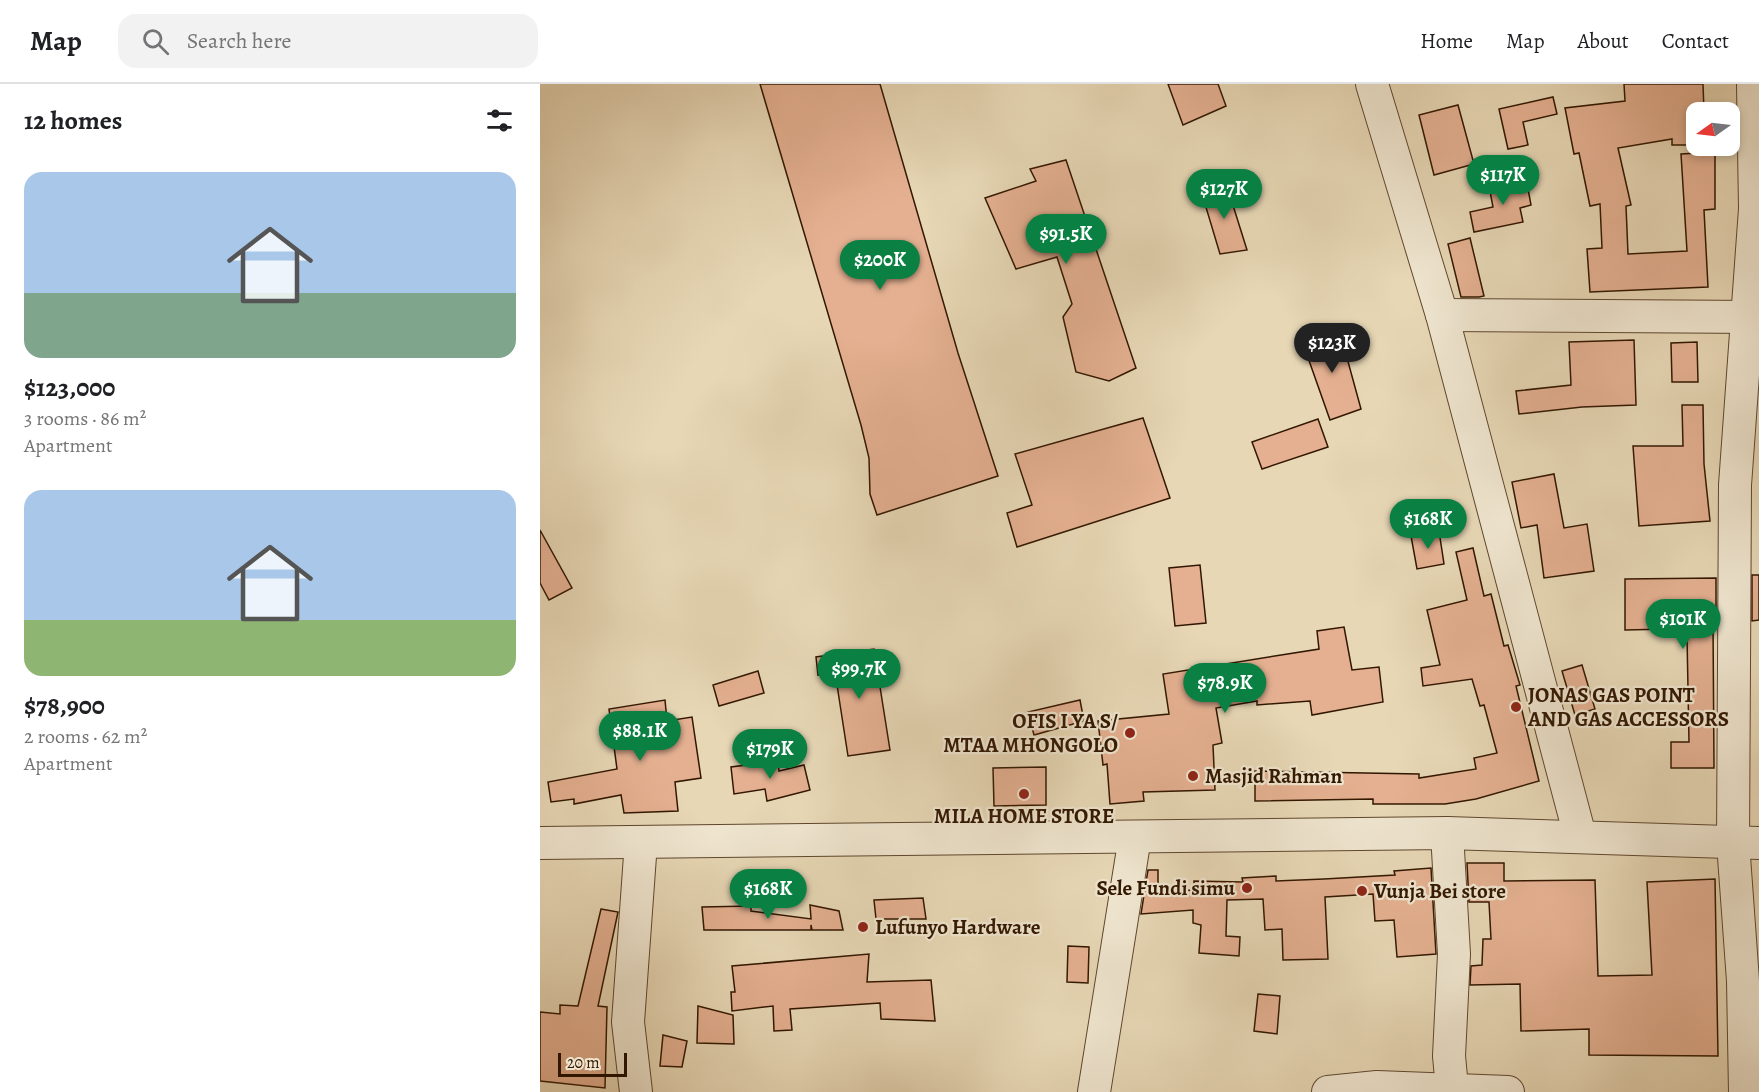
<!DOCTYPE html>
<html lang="en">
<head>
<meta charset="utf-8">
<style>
	body { margin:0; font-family:Alegreya,serif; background:#f2f2f2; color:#202124; height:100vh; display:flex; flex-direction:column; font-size:22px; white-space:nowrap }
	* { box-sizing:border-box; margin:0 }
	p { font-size:20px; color:#757577 }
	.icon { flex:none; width:33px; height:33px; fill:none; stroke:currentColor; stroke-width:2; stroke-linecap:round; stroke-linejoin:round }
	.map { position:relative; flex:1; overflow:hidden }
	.drawer { display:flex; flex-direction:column; background:#fff; width:540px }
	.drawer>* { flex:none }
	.needle { width:39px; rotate:256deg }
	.tools { position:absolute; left:1146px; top:18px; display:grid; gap:12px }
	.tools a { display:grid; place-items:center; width:54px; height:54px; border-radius:12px; background:#fff; box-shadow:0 3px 9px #0003; font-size:30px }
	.scale { position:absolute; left:18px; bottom:15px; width:69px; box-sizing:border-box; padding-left:6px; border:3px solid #321700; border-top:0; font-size:16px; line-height:21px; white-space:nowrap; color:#321700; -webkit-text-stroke:4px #efe5cf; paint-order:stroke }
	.price { position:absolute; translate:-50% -51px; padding:0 14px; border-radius:21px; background:#0b8043; color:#fff; font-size:20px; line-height:39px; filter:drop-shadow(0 2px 3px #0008) }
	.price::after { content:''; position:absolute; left:50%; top:36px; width:18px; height:14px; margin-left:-9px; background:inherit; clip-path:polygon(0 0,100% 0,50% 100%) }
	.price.current { background:#222; color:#fff }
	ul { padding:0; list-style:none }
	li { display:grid; align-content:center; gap:12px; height:318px; padding:0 24px }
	li span { display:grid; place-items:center; height:186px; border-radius:18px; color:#555 }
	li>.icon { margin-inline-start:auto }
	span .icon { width:108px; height:108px; fill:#fffc; stroke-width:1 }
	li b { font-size:26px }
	h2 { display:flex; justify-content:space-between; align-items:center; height:72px; padding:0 24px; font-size:26px }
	header { display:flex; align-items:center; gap:36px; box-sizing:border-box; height:84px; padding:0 30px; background:#fff; border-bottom:2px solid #e0e0e0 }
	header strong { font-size:28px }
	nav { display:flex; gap:33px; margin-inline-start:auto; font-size:21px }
	.search { width:420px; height:54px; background:#f2f2f2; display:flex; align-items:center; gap:15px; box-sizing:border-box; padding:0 21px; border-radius:18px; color:#757577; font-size:22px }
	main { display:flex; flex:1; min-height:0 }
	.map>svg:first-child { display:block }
	.building { fill:#e4b091; stroke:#321700; stroke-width:1.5 }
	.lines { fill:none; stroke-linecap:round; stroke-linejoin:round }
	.minor-casing { stroke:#5f472d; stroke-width:34 }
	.minor { stroke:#efe5cf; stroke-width:32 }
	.poi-dot { fill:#8f2418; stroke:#efe5cf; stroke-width:2 }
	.labels { text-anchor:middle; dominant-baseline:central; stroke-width:4.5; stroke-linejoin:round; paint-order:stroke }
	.poi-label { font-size:21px; font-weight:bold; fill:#321700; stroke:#efe5cf; text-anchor:start }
</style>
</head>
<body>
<header>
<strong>Map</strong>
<div class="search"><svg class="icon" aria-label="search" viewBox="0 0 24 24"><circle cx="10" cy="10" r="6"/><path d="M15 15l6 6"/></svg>Search here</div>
<nav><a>Home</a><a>Map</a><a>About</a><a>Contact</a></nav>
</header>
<main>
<section class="drawer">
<h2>12 homes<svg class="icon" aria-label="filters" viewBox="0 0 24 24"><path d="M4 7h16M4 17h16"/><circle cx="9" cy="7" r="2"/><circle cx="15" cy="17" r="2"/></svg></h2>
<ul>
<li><span style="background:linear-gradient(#a9c7e8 65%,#7fa58c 0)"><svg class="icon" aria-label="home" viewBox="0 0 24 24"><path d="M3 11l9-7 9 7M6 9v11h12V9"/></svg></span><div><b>$123,000</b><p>3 rooms · 86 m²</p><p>Apartment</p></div></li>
<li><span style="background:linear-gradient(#a9c7e8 70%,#8fb573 0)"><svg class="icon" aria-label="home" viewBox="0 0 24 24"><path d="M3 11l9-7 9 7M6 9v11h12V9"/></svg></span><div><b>$78,900</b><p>2 rooms · 62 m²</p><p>Apartment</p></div></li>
</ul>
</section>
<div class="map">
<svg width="1219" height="1008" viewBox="0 0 1219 1008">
	<rect width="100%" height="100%" fill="#e7d7b5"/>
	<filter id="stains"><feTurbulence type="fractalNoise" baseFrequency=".00333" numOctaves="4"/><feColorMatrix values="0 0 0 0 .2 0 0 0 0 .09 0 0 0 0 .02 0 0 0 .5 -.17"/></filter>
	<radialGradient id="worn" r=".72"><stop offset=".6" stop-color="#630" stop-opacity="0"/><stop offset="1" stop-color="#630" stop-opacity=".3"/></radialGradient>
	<g class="building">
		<polygon points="220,0 340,0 418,269 458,392 337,431 330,410 329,374 321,341"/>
		<polygon points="628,0 678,0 686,22 643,41"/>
		<polygon points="1084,0 1163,0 1164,28 1156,28 1156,61 1132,61 1132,55 1078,64 1091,121 1086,122 1088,170 1147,167 1141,70 1175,68 1175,125 1164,126 1168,203 1050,208 1047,165 1062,164 1060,120 1050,122 1039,69 1034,70 1025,24 1085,17"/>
		<polygon points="1013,13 1017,30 983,38 988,61 968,65 959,25"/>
		<polygon points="918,21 934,80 894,91 879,31"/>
		<polygon points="526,76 596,284 569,297 536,288 523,233 532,220 517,173 476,185 445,114 496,97 490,85"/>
		<polygon points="986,94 991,121 980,124 983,138 934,148 930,128 953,123 949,102"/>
		<polygon points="686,99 707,166 680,170 662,110"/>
		<polygon points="930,154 944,212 939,213 921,213 908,160"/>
		<polygon points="760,251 801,252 821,325 790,336"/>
		<polygon points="1094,256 1096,321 1042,323 979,330 976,307 1031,301 1029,258"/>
		<polygon points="1157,258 1158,298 1132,298 1131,259"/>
		<polygon points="1142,321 1163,321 1164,380 1170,437 1099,442 1093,362 1143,362"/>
		<polygon points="603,334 630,414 477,463 467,429 492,421 475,370"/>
		<polygon points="778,335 788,363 722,385 712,358"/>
		<polygon points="1014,390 1024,444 1047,440 1054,487 1004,494 997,441 981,444 972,398"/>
		<polygon points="0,446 32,504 9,516 0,499"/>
		<polygon points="899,447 904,480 877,485 871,452"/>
		<polygon points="933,464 944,512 951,510 964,562 968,561 980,601 976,602 999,697 936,715 905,720 833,720 833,715 715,717 715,687 879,690 879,694 936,685 934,674 957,669 944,621 940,622 932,595 883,602 881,584 900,581 887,526 927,516 916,468"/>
		<polygon points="660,481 666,539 635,542 629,484"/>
		<polygon points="1212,491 1219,491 1219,536 1212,537"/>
		<polygon points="1176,494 1176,538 1173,538 1174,684 1131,684 1131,658 1149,658 1147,552 1129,552 1129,545 1085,546 1085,495"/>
		<polygon points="804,543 812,586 839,583 843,618 772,631 770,617 717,621 717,617 676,624 682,659 673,661 675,706 603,708 604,717 570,720 567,680 563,681 558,637 629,630 623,590 779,565 777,547"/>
		<polygon points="334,565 350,666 308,672 295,588 278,591 276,573"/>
		<polygon points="1042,581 1055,625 1035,631 1022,587"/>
		<polygon points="218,587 224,609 179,622 173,601"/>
		<polygon points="125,616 127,637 152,633 161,694 135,698 138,727 84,729 81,711 34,720 34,715 11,718 8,698 77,685 69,625"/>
		<polygon points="540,616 544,637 494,651 488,628"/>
		<polygon points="238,677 239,687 264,681 270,706 227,717 225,705 194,710 191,683"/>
		<polygon points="506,683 506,721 454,722 453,684"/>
		<polygon points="927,779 964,779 964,797 1055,796 1058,892 1112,891 1107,798 1175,795 1178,972 1049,971 1049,945 981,947 980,900 930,901 931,882 942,881 943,855 951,855 949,818 929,818"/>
		<polygon points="891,784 896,870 857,873 854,836 835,837 833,810 785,813 788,875 743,876 742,845 725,846 723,815 687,816 686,852 700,853 699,872 659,869 661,841 653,839 653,826 601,830 608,786 618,786 618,807 654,806 654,797 703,798 702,794 736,792 736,797 784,795 855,791 854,787"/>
		<polygon points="383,814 386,835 336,835 334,816"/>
		<polygon points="270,821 299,827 303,846 272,846 271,841 271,846 164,846 162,823 211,822 211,827 271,835"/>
		<polygon points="61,825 78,828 58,922 67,923 65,1004 0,997 0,928 20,930 20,921 38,922"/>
		<polygon points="528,862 549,863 548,899 527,898"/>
		<polygon points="329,870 327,898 391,896 395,937 341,935 340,919 250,925 252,946 234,947 233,922 192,927 191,908 195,908 192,882"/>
		<polygon points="718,910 740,912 737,950 714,947"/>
		<polygon points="158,922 193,931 194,960 157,959"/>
		<polygon points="123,951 147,957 142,983 120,982"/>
	</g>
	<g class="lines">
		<defs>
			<g id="minor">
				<polyline points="832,0 902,231 1040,752"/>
				<polyline points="902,231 1219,233"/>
				<polyline points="907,749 914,870 909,972 912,1004"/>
				<polyline points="0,759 907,749 1219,759"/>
				<polyline points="96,1008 88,938 101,758"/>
				<polyline points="554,1008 595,753"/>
				<polyline points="788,1008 837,1003 968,1008"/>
				<polyline points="1205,1008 1203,897 1193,759 1195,401 1215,125 1213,0"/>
			</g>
		</defs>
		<use href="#minor" class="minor-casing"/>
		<use href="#minor" class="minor"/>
	</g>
	<g class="poi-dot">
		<circle cx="976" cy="623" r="6"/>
		<circle cx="590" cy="649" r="6"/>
		<circle cx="653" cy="692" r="6"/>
		<circle cx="484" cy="710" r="6"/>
		<circle cx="707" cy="804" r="6"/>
		<circle cx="822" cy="807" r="6"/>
		<circle cx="323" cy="843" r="6"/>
	</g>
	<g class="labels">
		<g class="poi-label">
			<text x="988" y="611">JONAS GAS POINT<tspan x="988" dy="24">AND GAS ACCESSORS</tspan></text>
			<text x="578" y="637" text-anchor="end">OFIS I YA S/<tspan x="578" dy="24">MTAA MHONGOLO</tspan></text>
			<text x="665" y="692">Masjid Rahman</text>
			<text x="484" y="732" text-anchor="middle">MILA HOME STORE</text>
			<text x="695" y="804" text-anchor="end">Sele Fundi simu</text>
			<text x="834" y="807">Vunja Bei store</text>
			<text x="335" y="843">Lufunyo Hardware</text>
		</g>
	</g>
	<rect width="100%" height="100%" filter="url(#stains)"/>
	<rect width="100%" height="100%" fill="url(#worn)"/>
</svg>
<div class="tools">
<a><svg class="needle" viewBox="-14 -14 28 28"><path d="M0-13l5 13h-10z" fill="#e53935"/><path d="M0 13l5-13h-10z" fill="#757577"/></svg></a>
</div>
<div class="scale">20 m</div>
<b class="price" style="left:963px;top:122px">$117K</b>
<b class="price" style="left:684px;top:136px">$127K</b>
<b class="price" style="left:526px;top:181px">$91.5K</b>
<b class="price" style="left:340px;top:207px">$200K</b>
<b class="price current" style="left:792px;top:290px">$123K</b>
<b class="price" style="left:888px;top:466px">$168K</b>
<b class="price" style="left:1143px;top:566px">$101K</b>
<b class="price" style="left:319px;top:616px">$99.7K</b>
<b class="price" style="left:685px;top:630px">$78.9K</b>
<b class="price" style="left:100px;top:678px">$88.1K</b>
<b class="price" style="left:230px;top:696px">$179K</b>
<b class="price" style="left:228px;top:836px">$168K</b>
</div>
</main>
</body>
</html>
